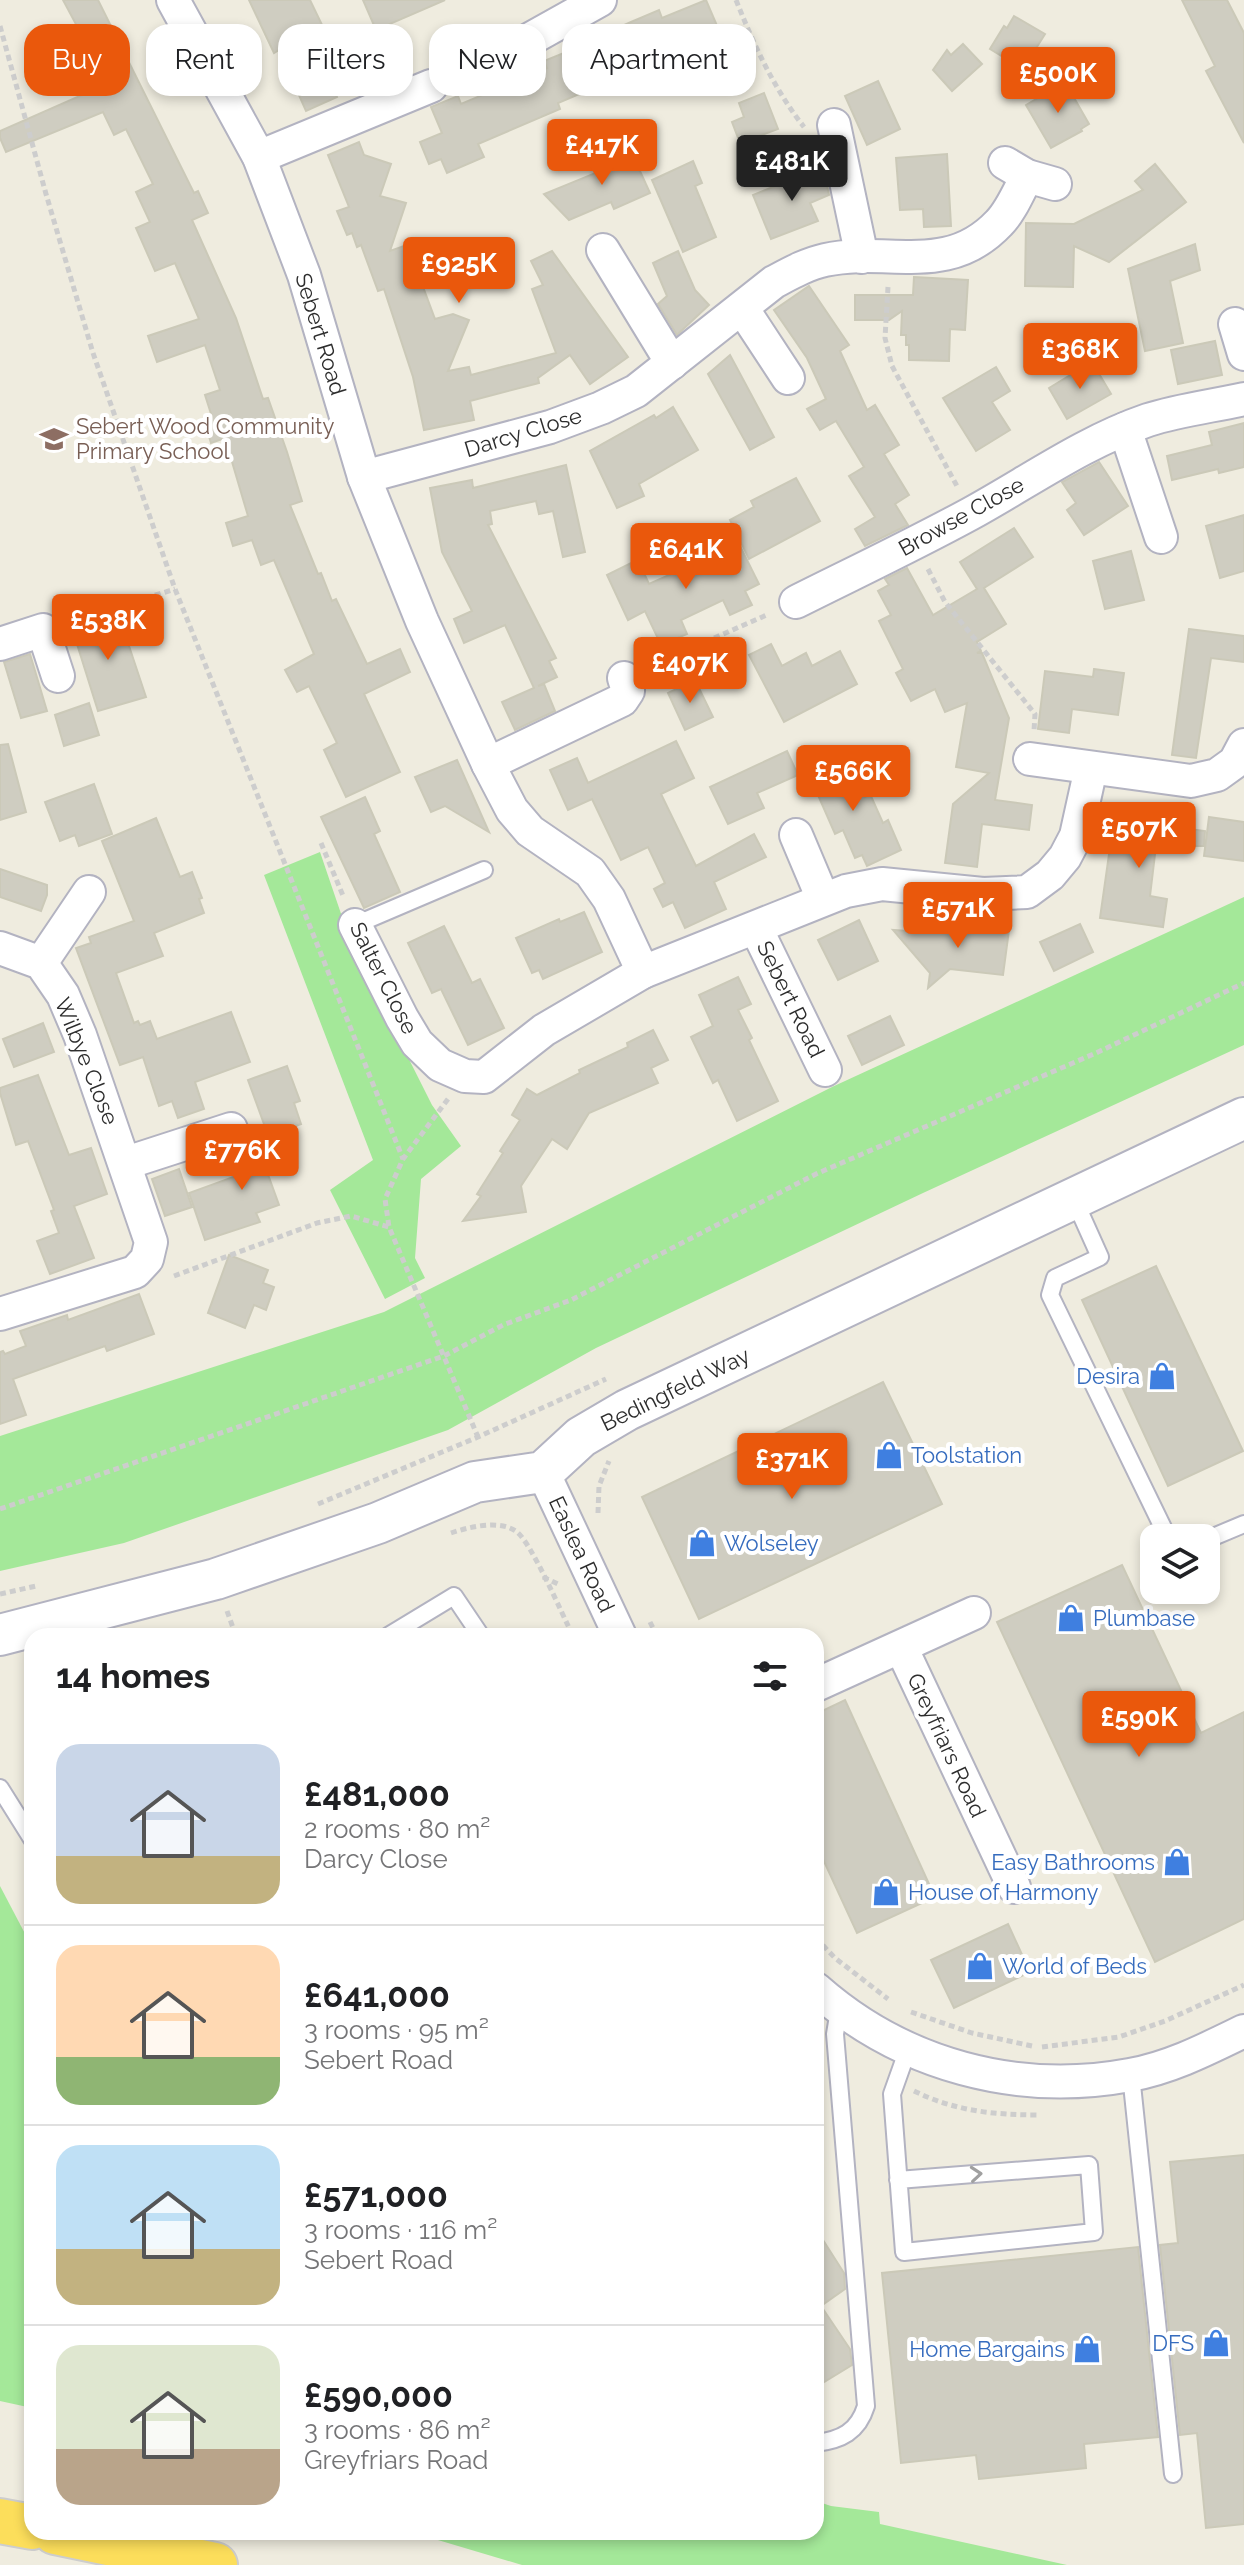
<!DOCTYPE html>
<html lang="en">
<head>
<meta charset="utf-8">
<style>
	body { margin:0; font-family:Raleway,sans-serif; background:#f2f2f2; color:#202124; height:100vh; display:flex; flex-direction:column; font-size:30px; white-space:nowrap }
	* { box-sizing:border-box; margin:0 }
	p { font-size:26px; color:#757577 }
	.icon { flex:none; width:44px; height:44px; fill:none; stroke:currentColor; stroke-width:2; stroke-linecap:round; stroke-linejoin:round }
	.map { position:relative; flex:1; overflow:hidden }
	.sheet { position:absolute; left:24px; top:1628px; width:800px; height:912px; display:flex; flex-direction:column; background:#fff; border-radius:24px; box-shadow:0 4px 12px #0003 }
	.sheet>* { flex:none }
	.hud { position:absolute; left:24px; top:24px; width:800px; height:72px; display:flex; gap:16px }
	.tools { position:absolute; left:1140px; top:1524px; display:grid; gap:16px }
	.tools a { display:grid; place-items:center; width:80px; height:80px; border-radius:16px; background:#fff; box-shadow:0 4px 12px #0003; font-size:40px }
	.price { position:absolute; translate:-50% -68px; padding:0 18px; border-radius:8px; background:#ea580c; color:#fff; font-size:26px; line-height:52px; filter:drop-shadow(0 2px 4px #0008) }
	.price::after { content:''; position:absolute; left:50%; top:48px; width:24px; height:18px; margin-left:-12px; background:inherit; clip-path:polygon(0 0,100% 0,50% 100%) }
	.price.on { background:#222; color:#fff }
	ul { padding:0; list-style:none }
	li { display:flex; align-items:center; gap:24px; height:200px; padding:0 32px }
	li+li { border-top:2px solid #e0e0e0 }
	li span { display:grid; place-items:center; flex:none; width:224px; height:160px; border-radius:24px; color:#555 }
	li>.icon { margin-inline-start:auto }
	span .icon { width:96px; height:96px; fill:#fffc; stroke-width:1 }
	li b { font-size:34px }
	h2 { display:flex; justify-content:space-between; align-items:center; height:96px; padding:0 32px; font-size:34px }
	.chip { padding:0 28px; border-radius:24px; background:#fff; box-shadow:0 4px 12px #0003; font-size:28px; line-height:72px }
	.chip.on { background:#ea580c; color:#fff }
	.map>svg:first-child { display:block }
	.green { fill:#a4e899 }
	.building { fill:#cfcdc1; stroke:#cbc9b8; stroke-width:2 }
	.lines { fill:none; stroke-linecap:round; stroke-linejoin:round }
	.service-casing { stroke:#b3b3c1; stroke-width:20 }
	.minor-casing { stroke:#b3b3c1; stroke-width:36 }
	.tertiary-casing { stroke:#b3b3c1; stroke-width:44 }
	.trunk-casing { stroke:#cdcdcd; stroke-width:48 }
	.path { stroke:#cdcdcd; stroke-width:5; stroke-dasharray:6 4; stroke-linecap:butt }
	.service { stroke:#fff; stroke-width:16 }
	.minor { stroke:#fff; stroke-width:32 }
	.tertiary { stroke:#fff; stroke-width:40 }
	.trunk { stroke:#fcde5b; stroke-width:44 }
	.oneway { stroke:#a0a0a0 }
	.labels { text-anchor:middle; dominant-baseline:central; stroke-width:8; stroke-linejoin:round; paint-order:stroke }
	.street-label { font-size:22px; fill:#2d2d2d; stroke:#fff }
	.education-label { font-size:22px; fill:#785e54; stroke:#fff; text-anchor:start }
	.shop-label { font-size:22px; fill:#366cbe; stroke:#fff; text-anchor:start }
</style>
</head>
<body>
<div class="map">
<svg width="1244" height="2565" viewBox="0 0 1244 2565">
	<rect width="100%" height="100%" fill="#efecdf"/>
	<g class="green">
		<polygon points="320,852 352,946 432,1105 461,1146 421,1179 415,1258 425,1278 385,1299 330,1190 373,1160 264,875"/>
		<polygon points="1244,897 1244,1045 923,1193 596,1348 448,1430 124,1543 0,1571 0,1436 384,1312 832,1087"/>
		<polygon points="0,1886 32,1947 32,2408 0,2401"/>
		<polygon points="816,2501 831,2506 879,2512 880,2524 1067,2565 522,2565 411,2532 816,2532"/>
	</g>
	<g class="building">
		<polygon points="63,0 98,0 194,193 198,191 208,213 192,220 236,318 263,399 268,398 287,452 302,501 290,505 318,574 321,573 332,601 336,599 367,664 400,649 410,672 364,694 400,772 346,797 324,750 337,743 309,686 297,692 285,670 314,654 274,560 261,565 252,540 233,546 226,523 248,516 225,438 211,443 204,420 212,417 205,395 220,390 205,345 157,362 148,336 199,319 175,263 155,271 136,228 150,222 136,192 153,184 126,129 114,135 103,112 6,152 0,138 0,131 98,88 77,46 85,41"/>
		<polygon points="249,0 310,0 323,27 308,33 309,36 337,97 306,111 279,50 274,53"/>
		<polygon points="363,0 445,0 376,30"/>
		<polygon points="706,0 724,42 698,54 692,41 636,63 638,69 558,103 560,109 478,144 484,157 447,173 441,159 429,164 420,142 442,133 431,107 458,96 461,104 547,68 544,61 596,40 595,38 631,22 659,10 662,18"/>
		<polygon points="1182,0 1227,0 1244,33 1244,143 1206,71 1215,66"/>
		<polygon points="1014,16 1045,34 1023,69 990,49 1004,26 1007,28"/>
		<polygon points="963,44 982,64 952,91 933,70 947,50 951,55"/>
		<polygon points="878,81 900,129 867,145 845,96"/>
		<polygon points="1065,82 1089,124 1081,129 1082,131 1051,148 1026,105"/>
		<polygon points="764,93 778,129 740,143 732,122 744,117 739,103"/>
		<polygon points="359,142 364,155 391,164 380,196 406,203 390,251 424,239 436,270 419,276 435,319 453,314 469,320 448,371 469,367 471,375 556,353 532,289 543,285 531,261 552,251 628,357 590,384 570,355 538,378 539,383 470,401 474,420 424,430 413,377 384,289 378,291 361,245 357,247 352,233 347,235 337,211 349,207 328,155"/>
		<polygon points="629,147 650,193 614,209 611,202 569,220 544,194 608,168 604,158"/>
		<polygon points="947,154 951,226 924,227 923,209 900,210 896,158"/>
		<polygon points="693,161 702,183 695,186 716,237 683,252 652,180"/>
		<polygon points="1155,164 1186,202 1109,262 1074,246 1073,287 1025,286 1026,223 1074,224 1143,190 1135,181"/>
		<polygon points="823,167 829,195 810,203 818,221 771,239 753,195"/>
		<polygon points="1195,244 1200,270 1170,281 1183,343 1145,351 1128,269"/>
		<polygon points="678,251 695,290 709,305 677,335 658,304 667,296 653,263"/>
		<polygon points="914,277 968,280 965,330 950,329 949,361 909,360 909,345 906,345 906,335 901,335 902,311 889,320 855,320 855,295 913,295"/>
		<polygon points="809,286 849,345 840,351 867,410 875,405 899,445 884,454 909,495 895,504 908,525 865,546 855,529 875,517 849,476 864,467 836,421 820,430 807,409 826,399 807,358 774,310"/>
		<polygon points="1215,341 1222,375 1178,384 1171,350"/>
		<polygon points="730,355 774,437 750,450 708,374"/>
		<polygon points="1092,362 1111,394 1067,419 1049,388"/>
		<polygon points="996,367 1010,391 992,402 1010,430 976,451 943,398"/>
		<polygon points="673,407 698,450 639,484 644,496 617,508 590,451 654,415 656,418"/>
		<polygon points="1244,423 1244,467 1219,473 1218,469 1172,480 1167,456 1212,445 1209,432"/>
		<polygon points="1099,462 1128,506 1084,535 1067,510 1076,503 1062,482"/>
		<polygon points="566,465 585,552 563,557 553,511 539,514 536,501 490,511 492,524 488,525 556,658 549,661 557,677 538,686 544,684 555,711 515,730 502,702 534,688 505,625 464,643 454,619 472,611 442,552 430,488 472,480 473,488"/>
		<polygon points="796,478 820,521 749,559 730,520 754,507 751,501"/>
		<polygon points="1244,515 1244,571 1220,578 1206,526"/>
		<polygon points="1014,528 1033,557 984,588 1006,624 977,642 981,651 977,653 982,653 1009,718 995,800 1032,805 1029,830 982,824 977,867 945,863 953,804 989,773 956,767 967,703 945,712 935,689 911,701 896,673 903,669 879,621 891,615 878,591 889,585 885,579 907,568 933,615 977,589 960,562"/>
		<polygon points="739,544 759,584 745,591 752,605 730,615 723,600 681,620 687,634 661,645 645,611 628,620 607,575 631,563 636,574 643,571 649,584"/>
		<polygon points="1131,551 1144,600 1105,609 1093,561"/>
		<polygon points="107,614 109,620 119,616 146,697 98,711 71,625"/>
		<polygon points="1189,629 1244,636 1244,662 1211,658 1196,758 1172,755"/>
		<polygon points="771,644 782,666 806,653 812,666 840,651 857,684 784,722 749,655"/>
		<polygon points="30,654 47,711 21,718 4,662"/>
		<polygon points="1094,669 1124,673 1118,715 1072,709 1069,733 1038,729 1045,671 1093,677"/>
		<polygon points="695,680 713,717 685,730 668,693"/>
		<polygon points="89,703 99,735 64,746 55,715"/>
		<polygon points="676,741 694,778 661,794 696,866 754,834 766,857 714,882 726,909 685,928 673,902 663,907 654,889 665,883 648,847 621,860 592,799 568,810 550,770 577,758 588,783"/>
		<polygon points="8,744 26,812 0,820 0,745"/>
		<polygon points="787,751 798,775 757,793 764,808 728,824 710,787"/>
		<polygon points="837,757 846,778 855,775 865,797 870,794 883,823 888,820 901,850 867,866 862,855 855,858 843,830 835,834 807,770"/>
		<polygon points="457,760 489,832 445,806 431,812 415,777"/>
		<polygon points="94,784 112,834 79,846 75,835 60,841 45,802"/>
		<polygon points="365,797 380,831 374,834 400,892 364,908 321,817"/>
		<polygon points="1209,817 1244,822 1244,861 1204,856"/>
		<polygon points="156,818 180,877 192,872 202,898 199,899 204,913 154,933 163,956 116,973 134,1023 138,1021 140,1025 150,1021 157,1039 231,1012 250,1062 195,1082 204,1109 178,1118 172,1101 159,1106 143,1057 120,1065 76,948 91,943 89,937 134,921 102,841"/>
		<polygon points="1114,819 1205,831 1204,846 1156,846 1150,896 1167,899 1163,927 1100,918"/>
		<polygon points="0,869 47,885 47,895 41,911 0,897"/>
		<polygon points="584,912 602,952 543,979 539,970 532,973 516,938 559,919 560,922"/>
		<polygon points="859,920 878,961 838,980 818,940"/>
		<polygon points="1080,924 1093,952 1054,971 1040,942"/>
		<polygon points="937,925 977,931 978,926 1009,930 1003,975 950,969 928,988 930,973 893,930 936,933"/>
		<polygon points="444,926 472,983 480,979 504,1028 468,1045 441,989 432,993 408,943"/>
		<polygon points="738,977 751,1004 738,1010 752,1038 749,1040 778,1101 737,1121 718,1080 713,1083 691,1037 713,1026 699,995"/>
		<polygon points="890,1016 904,1045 862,1065 848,1036"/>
		<polygon points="43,1023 54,1052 14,1067 3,1039"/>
		<polygon points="653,1030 668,1060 651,1068 658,1083 589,1113 567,1149 552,1139 521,1186 526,1212 463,1221 481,1196 477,1194 503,1153 500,1151 520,1120 512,1115 527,1089 537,1095 580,1073 579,1070 628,1047 627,1043"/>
		<polygon points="287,1066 300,1101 294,1103 301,1124 268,1135 248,1080"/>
		<polygon points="38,1075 69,1155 91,1148 107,1194 74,1206 94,1258 50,1274 37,1241 59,1233 51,1211 54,1210 28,1141 16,1145 0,1093 0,1088"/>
		<polygon points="287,1132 296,1157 266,1169 279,1205 256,1213 260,1222 205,1240 189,1193 261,1167 253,1144"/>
		<polygon points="179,1169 192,1207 165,1216 152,1179"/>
		<polygon points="229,1255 268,1270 263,1283 274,1287 266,1310 254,1305 245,1328 208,1313"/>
		<polygon points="1156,1266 1243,1451 1168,1486 1082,1300"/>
		<polygon points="139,1294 154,1334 107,1351 105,1346 13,1379 26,1415 0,1424 0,1352 3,1351 5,1354 26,1346 20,1331 67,1315 68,1320"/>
		<polygon points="883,1382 942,1504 699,1619 642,1497"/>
		<polygon points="1122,1565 1201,1733 1244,1712 1244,1919 1155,1962 997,1622"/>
		<polygon points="845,1700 935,1897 857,1933 816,1844 816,1714"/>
		<polygon points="1008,1924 1030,1972 954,2008 931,1960"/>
		<polygon points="1244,2155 1244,2524 1206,2528 1197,2433 1180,2435 1160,2245 1178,2243 1170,2162"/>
		<polygon points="816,2229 844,2273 845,2289 821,2306 850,2349 852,2365 816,2387"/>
		<polygon points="1138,2247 1158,2437 1084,2444 1086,2468 979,2479 976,2455 901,2463 882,2273"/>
	</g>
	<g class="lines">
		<defs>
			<g id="service">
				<polyline points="355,925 484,870"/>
				<polyline points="1074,1199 1100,1257 1055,1278 1050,1295 1168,1538"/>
				<polyline points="1206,1540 1244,1524"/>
				<polyline points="388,1636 454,1596 481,1636"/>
				<polyline points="0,1788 32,1839"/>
				<polyline points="1131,2075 1173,2474"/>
				<polyline points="898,2180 1089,2165 1094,2232 904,2252 892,2094 908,2049"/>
				<path d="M816,2443C841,2440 858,2432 866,2406L835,2034L839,2010"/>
			</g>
			<g id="minor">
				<polyline points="173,0 259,157 304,275 364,477 422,621 488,764 512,810 530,831 590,872 609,899 643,972 846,891 882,884 983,894 1027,892 1050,875 1065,857 1076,836 1091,768"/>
				<polyline points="516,47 600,0"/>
				<polyline points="834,125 862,257"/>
				<polyline points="259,157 431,86"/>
				<polyline points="1005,163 1027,176 1055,184"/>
				<polyline points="603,250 672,363"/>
				<polyline points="742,308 788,378"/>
				<polyline points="1235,324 1244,354"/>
				<polyline points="1125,429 1161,537"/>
				<path d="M364,477L550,427L601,408L636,391L774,282C791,273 807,264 825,260C888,246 947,278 999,223C1011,211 1019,191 1027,176"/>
				<path d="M796,602C854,573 913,545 970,514C1030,481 1084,442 1148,420C1179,410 1213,406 1244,399"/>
				<polyline points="0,644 43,630 58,676"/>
				<polyline points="1030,759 1191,781 1217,775 1235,762 1244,745"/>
				<polyline points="488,764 622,700 628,691 624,678"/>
				<polyline points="796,835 823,899"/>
				<polyline points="355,925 402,1018 417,1043 440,1065 465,1076 484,1077 544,1030 643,972"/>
				<polyline points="756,928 825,1070"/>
				<polyline points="0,948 41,963 63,995 80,1035 151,1242 147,1259 135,1272 0,1314"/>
				<polyline points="41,963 89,892"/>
				<polyline points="126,1163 231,1129"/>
				<polyline points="543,1472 620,1636"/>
				<polyline points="901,1647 1014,1887"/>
				<polyline points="816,1685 974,1613"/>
				<path d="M816,1989C902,2065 1017,2096 1130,2075C1170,2068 1207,2049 1244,2031"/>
			</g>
			<polyline id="tertiary" points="0,1635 216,1579 378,1523 475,1482 543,1472 581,1437 627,1410 1244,1118"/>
			<g id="trunk">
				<polyline points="0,2521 32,2527"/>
				<polyline points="55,2532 215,2565"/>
			</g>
		</defs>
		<use href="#service" class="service-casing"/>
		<use href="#minor" class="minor-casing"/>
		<use href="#tertiary" class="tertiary-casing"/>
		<use href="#trunk" class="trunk-casing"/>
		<g class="path">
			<path d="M736,0C754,45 774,89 804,127"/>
			<polyline points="0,26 46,194 93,353 175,589 403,1159"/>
			<polyline points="455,75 490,59"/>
			<polyline points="888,287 885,338 892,366 958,488"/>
			<polyline points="928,569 945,602 1035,714 1034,731"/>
			<polyline points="69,622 175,589"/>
			<polyline points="650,666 769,614"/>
			<polyline points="321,843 344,898"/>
			<polyline points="448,1099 403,1159 385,1199 389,1227 478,1437"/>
			<polyline points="174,1276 317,1223 351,1216 389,1227"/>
			<polyline points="318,1504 478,1437 606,1379"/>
			<polyline points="0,1509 444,1356 503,1325 571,1300 816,1174 1096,1053 1244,983"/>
			<polyline points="598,1513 599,1486 609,1461"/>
			<path d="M451,1533C469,1527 500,1519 517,1532C532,1544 562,1614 573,1636"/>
			<polyline points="543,1577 560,1585"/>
			<polyline points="0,1594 36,1586"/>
			<polyline points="227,1611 236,1636"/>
			<polyline points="650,1622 657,1636"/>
			<polyline points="816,1938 835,1958 888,1999"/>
			<polyline points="911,2012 972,2033 1032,2046"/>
			<polyline points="1042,2047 1119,2037 1165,2021 1244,1985"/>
			<path d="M914,2091C955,2111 994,2115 1040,2115"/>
		</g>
		<use href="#service" class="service"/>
		<use href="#minor" class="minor"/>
		<use href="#tertiary" class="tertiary"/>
		<use href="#trunk" class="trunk"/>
	</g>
	<defs><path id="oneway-chevron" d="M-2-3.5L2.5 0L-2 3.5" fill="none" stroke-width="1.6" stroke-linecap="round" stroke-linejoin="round" transform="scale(2)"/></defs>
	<use class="oneway" href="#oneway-chevron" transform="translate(976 2174) rotate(-5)"/>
	<defs>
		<symbol id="school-bare" viewBox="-9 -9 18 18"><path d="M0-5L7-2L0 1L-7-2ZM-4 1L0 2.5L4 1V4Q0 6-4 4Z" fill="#8d6e63" stroke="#fff" stroke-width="2.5" paint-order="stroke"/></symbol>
		<symbol id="shop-bare" viewBox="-9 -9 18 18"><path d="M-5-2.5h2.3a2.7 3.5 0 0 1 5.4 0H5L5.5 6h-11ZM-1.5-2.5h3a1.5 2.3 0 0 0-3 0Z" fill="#3f7fe0" stroke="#fff" stroke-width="2.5" paint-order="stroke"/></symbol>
	</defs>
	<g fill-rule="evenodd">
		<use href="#school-bare" x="34" y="419" width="40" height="40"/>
		<use href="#shop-bare" x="1142" y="1356" width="40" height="40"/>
		<use href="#shop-bare" x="869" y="1435" width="40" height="40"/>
		<use href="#shop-bare" x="682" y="1523" width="40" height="40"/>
		<use href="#shop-bare" x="1051" y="1598" width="40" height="40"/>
		<use href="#shop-bare" x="1157" y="1842" width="40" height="40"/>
		<use href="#shop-bare" x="866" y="1872" width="40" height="40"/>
		<use href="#shop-bare" x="960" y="1946" width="40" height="40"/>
		<use href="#shop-bare" x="1196" y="2323" width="40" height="40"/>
		<use href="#shop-bare" x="1067" y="2329" width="40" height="40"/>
	</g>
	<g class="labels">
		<g class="street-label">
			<text transform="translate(321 334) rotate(73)">Sebert Road</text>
			<text transform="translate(523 432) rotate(-17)">Darcy Close</text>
			<text transform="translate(961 516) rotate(-29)">Browse Close</text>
			<text transform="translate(384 978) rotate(63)">Salter Close</text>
			<text transform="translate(791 999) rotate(64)">Sebert Road</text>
			<text transform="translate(87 1061) rotate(68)">Wilbye Close</text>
			<text transform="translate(675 1389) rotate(-26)">Bedingfeld Way</text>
			<text transform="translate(582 1554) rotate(65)">Easlea Road</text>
			<text transform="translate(947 1745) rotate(65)">Greyfriars Road</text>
		</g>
		<g class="education-label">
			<text x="76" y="426">Sebert Wood Community<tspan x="76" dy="25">Primary School</tspan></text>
		</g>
		<g class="shop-label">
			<text x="1140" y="1376" text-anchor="end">Desira</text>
			<text x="911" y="1455">Toolstation</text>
			<text x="724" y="1543">Wolseley</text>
			<text x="1093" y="1618">Plumbase</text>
			<text x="1155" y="1862" text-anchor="end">Easy Bathrooms</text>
			<text x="908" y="1892">House of Harmony</text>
			<text x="1002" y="1966">World of Beds</text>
			<text x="1194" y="2343" text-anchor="end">DFS</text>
			<text x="1065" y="2349" text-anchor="end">Home Bargains</text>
		</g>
	</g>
</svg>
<div class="tools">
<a><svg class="icon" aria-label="layers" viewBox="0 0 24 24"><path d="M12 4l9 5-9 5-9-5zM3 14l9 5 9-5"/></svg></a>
</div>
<b class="price" style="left:1058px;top:115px">£500K</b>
<b class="price" style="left:602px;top:187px">£417K</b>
<b class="price on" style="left:792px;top:203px">£481K</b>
<b class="price" style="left:459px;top:305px">£925K</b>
<b class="price" style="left:1080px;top:391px">£368K</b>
<b class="price" style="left:686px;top:591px">£641K</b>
<b class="price" style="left:108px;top:662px">£538K</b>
<b class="price" style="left:690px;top:705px">£407K</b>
<b class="price" style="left:853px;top:813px">£566K</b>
<b class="price" style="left:1139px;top:870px">£507K</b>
<b class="price" style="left:958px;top:950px">£571K</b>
<b class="price" style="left:242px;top:1192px">£776K</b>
<b class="price" style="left:792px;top:1501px">£371K</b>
<b class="price" style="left:1139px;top:1759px">£590K</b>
<div class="hud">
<a class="chip on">Buy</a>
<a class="chip">Rent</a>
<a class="chip">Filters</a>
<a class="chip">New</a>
<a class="chip">Apartment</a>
</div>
<section class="sheet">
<h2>14 homes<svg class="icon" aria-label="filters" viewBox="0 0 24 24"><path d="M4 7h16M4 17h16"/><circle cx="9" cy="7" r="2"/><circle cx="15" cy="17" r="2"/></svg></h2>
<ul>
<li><span style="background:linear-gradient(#c9d6e8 70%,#c2b280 0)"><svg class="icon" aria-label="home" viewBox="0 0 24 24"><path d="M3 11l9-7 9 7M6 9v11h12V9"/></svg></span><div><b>£481,000</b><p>2 rooms · 80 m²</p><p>Darcy Close</p></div></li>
<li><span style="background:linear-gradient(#ffd9b3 70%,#8fb573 0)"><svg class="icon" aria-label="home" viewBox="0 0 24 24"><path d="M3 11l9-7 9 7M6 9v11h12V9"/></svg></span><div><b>£641,000</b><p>3 rooms · 95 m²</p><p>Sebert Road</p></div></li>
<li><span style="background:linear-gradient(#bfe0f5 65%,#c2b280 0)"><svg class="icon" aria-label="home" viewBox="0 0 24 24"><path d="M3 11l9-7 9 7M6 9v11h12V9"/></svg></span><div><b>£571,000</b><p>3 rooms · 116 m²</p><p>Sebert Road</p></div></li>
<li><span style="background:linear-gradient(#dfe7d0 65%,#b9a48a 0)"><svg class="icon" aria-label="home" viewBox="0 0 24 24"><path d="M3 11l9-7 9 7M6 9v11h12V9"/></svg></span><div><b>£590,000</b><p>3 rooms · 86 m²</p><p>Greyfriars Road</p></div></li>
</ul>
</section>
</div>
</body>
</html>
